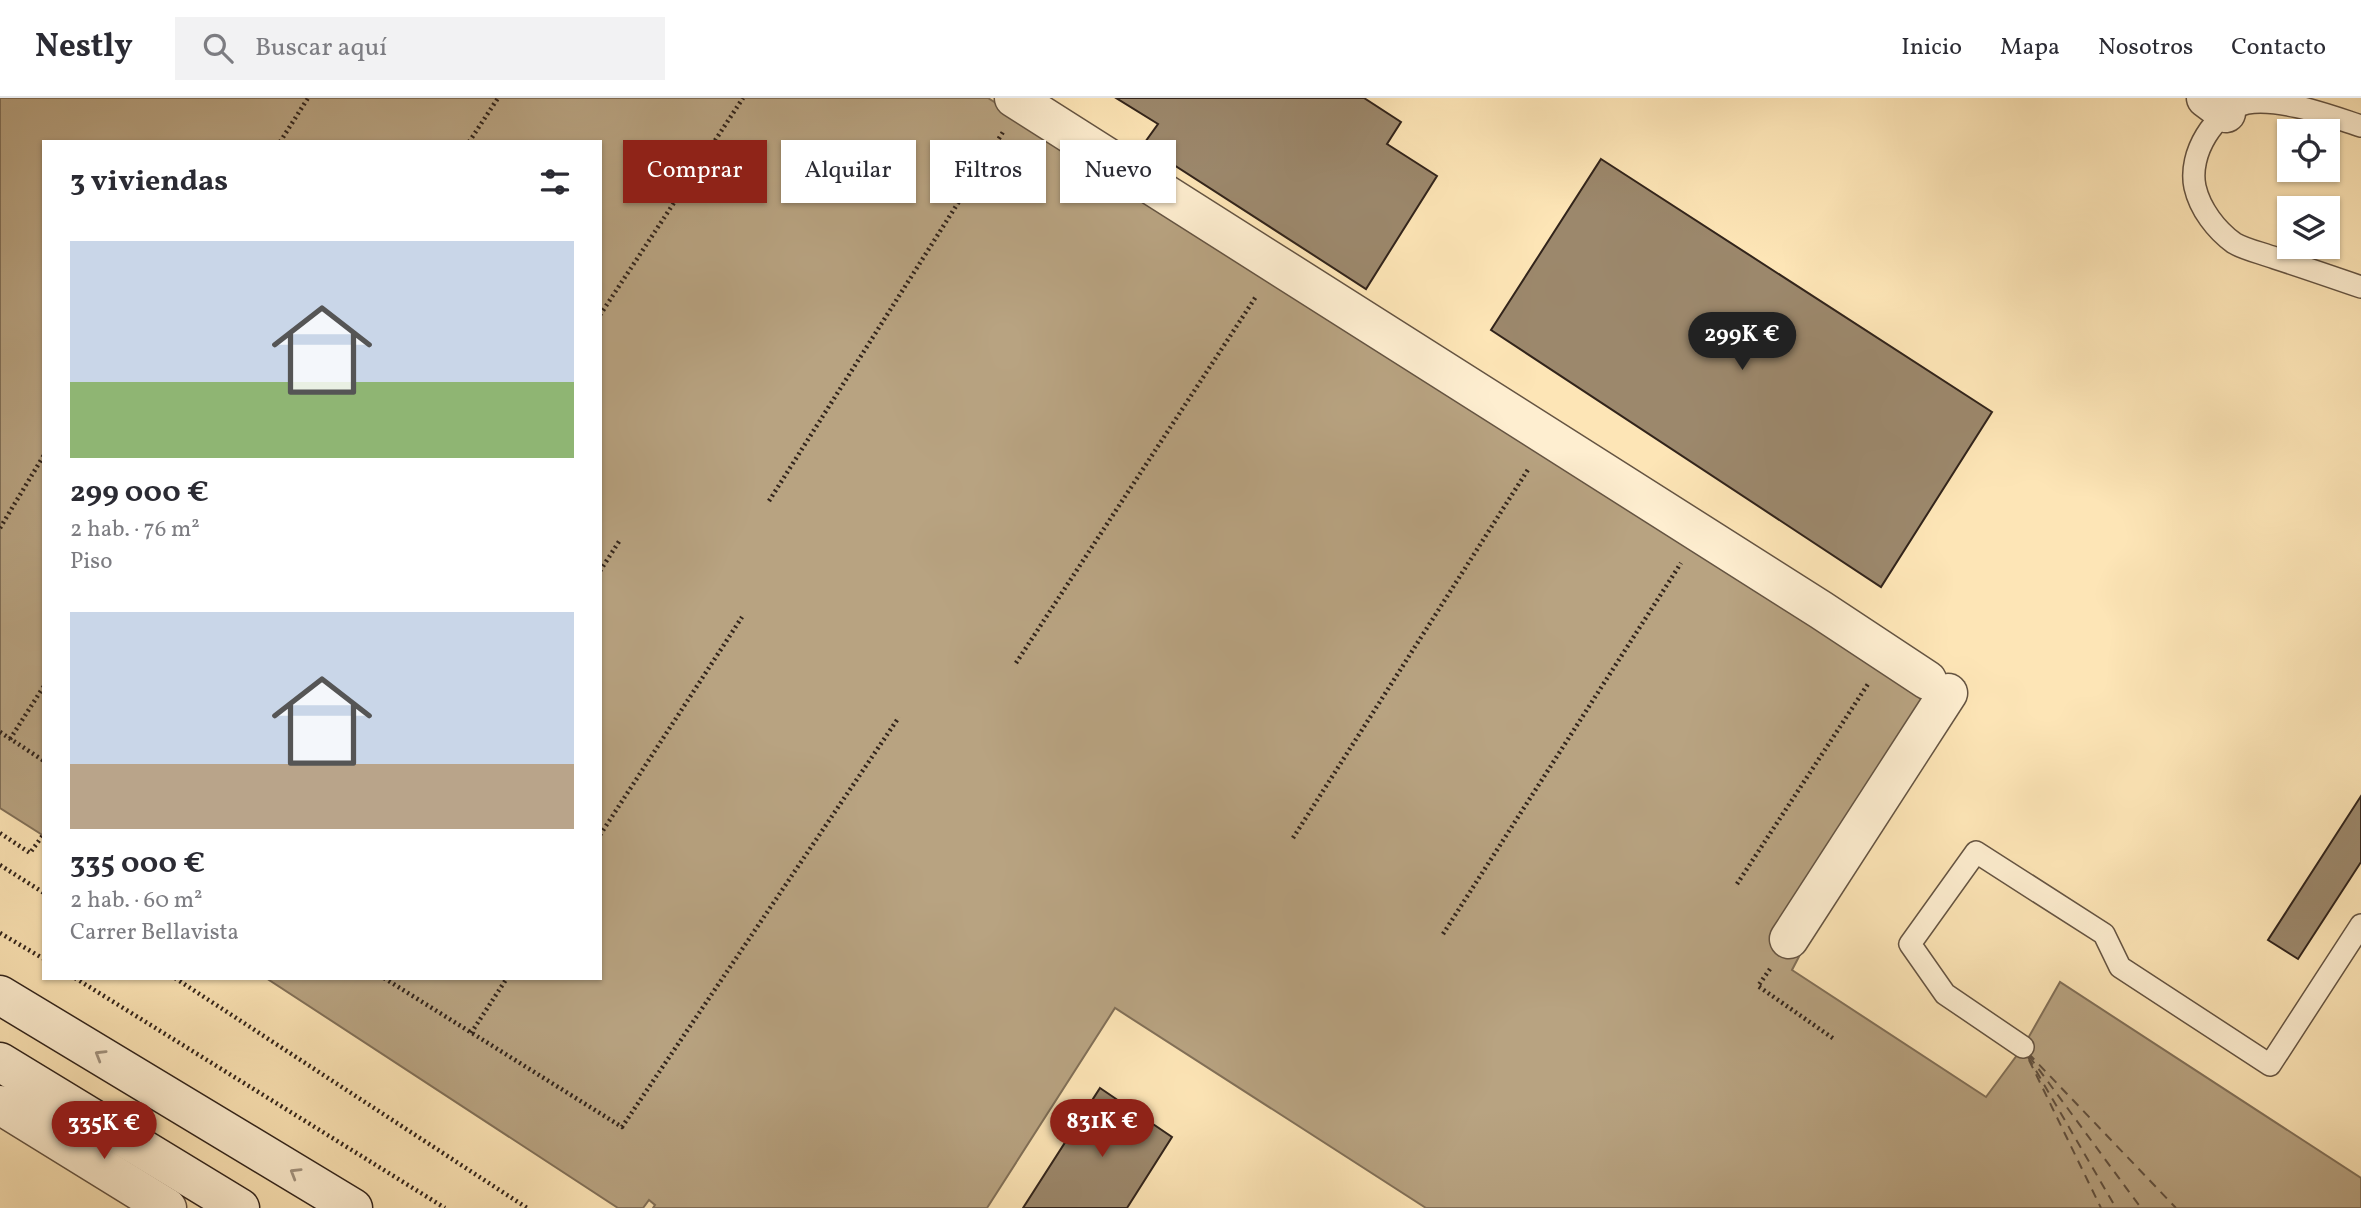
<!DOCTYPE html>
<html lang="es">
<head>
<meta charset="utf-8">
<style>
	body { margin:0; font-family:Vollkorn,serif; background:#f2f2f3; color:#2b2b33; height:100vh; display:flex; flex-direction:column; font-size:26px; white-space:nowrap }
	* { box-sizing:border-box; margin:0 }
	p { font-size:23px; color:#7c7c81 }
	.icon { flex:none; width:38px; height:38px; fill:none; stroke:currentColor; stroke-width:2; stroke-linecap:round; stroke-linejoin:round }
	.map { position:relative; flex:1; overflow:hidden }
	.panel { position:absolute; left:42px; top:42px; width:560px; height:840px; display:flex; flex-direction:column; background:#fff; border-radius:0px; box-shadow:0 2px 5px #0004 }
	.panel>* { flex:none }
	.guide { position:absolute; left:623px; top:42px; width:665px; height:63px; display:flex; gap:14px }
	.tools { position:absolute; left:2277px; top:21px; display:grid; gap:14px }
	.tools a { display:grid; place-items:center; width:63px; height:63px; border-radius:0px; background:#fff; box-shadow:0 2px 5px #0004; font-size:35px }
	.price { position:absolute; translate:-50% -60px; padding:0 16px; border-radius:24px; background:#8f2418; color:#fff; font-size:23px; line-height:46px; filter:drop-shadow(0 2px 4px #0008) }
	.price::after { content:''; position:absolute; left:50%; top:42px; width:21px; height:16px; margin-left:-10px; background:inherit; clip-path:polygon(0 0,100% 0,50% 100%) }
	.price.selected { background:#222; color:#fff }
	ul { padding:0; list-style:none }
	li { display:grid; align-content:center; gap:14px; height:371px; padding:0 28px }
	li span { display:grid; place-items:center; height:217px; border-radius:0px; color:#555 }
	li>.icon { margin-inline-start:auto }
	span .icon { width:126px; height:126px; fill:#fffc; stroke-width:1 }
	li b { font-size:30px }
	h2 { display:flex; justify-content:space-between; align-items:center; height:84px; padding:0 28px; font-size:30px }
	.tag { padding:0 24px; border-radius:0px; background:#fff; box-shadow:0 2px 5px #0004; font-size:24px; line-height:63px }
	.tag.selected { background:#8f2418; color:#fff }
	header { display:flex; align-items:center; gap:42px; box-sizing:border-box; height:98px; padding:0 35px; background:#fff; border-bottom:2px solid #e1e1e2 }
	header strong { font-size:33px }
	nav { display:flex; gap:38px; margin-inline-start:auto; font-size:24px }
	.search { width:490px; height:63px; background:#f2f2f3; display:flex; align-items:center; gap:18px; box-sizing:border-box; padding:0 24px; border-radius:0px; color:#7c7c81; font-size:26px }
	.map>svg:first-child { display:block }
	.water { fill:#b8a381; stroke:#827058; stroke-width:2 }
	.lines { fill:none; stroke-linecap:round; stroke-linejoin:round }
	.ferry { stroke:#61503f; stroke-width:2; stroke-dasharray:9 7; stroke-linecap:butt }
	.building { fill:#9c886c; stroke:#32241b; stroke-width:2 }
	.lane-casing { stroke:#655442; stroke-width:24 }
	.street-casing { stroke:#655442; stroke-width:41 }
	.secondary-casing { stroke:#32241b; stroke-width:41 }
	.path { stroke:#32241b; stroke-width:4.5; stroke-dasharray:2 3.5; stroke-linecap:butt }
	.lane { stroke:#feeed0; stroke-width:21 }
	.street { stroke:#feeed0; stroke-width:38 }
	.secondary { stroke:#feeed0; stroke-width:38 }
	.oneway { stroke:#a2937f }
</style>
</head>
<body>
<header>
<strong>Nestly</strong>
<div class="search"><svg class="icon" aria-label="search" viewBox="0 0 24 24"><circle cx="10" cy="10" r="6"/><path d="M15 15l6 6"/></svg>Buscar aquí</div>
<nav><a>Inicio</a><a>Mapa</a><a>Nosotros</a><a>Contacto</a></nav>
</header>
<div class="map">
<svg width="2361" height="1110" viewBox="0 0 2361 1110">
	<rect width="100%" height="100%" fill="#fde5b6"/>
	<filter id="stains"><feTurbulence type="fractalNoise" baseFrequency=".00286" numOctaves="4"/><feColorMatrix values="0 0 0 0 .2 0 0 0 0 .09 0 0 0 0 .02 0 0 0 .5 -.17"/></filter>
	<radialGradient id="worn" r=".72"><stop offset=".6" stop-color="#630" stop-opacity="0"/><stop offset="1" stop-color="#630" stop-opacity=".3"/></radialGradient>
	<polygon class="water" points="0,0 988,0 1932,604 1792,872 1986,999 2023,949 2060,884 2361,1080 2361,1110 1426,1110 1115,910 987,1110 653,1110 655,1107 649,1102 643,1110 618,1110 266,880 600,880 600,44 44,44 44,738 0,710"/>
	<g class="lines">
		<g class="ferry">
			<polyline points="2028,955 2176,1110"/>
			<polyline points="2029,958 2141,1110"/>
			<polyline points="2028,959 2116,1110"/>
			<polyline points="2029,962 2101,1110"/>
		</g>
	</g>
	<g class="building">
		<polygon points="1116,0 1364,0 1401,24 1387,46 1437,78 1366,191 1143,47 1158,26"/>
		<polygon points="1601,61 1992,314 1881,489 1491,232"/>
		<polygon points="2361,698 2361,764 2298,861 2268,842"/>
		<polygon points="1100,990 1172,1039 1127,1110 1023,1110"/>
	</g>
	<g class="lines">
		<defs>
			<g id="lane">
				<path d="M2361,28C2327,17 2283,0 2247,5C2214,13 2188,56 2195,89C2200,111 2216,132 2234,145C2246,152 2262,155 2275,160C2303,169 2332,179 2361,189"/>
				<polyline points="2023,949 1945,896 1910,846 1976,754 2104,836 2120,869 2270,967 2361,827"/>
			</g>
			<g id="street">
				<polyline points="1014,0 1821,512 1927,582"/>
				<polyline points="2206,0 2226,15"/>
				<polyline points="1789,841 1948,595"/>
				<polyline points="0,1007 167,1110"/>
			</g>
			<g id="secondary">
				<polyline points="0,897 353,1110"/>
				<polyline points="0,964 240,1110"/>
			</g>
		</defs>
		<use href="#lane" class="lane-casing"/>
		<use href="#street" class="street-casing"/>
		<use href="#secondary" class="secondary-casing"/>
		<g class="path">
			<polyline points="280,44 308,0"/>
			<polyline points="469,44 498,0"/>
			<polyline points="600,217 743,0"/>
			<polyline points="769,403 1003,34"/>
			<polyline points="0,430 44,357"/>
			<polyline points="600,473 620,442"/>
			<polyline points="1016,565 1257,197"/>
			<polyline points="0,634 44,663"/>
			<polyline points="10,641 44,588"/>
			<polyline points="0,735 30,755 43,737"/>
			<polyline points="600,737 742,519"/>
			<polyline points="1293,740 1529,370"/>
			<polyline points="0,767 44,795"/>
			<polyline points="1737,786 1868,586"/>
			<polyline points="0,835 44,861"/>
			<polyline points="1443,836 1681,465"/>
			<polyline points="1770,871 1758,888 1834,941"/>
			<polyline points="75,880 445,1110"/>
			<polyline points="175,880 527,1110"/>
			<polyline points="384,880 622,1029 899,619"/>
			<polyline points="471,935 507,880"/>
		</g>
		<use href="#lane" class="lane"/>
		<use href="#street" class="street"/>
		<use href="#secondary" class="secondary"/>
	</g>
	<defs><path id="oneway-chevron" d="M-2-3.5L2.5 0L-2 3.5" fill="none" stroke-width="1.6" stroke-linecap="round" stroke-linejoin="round" transform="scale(1.75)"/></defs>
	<g class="oneway">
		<use href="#oneway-chevron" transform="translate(100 957) rotate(-149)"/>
		<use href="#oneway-chevron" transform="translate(295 1075) rotate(-149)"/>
	</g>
	<rect width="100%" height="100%" filter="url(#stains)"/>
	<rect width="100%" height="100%" fill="url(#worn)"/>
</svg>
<div class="tools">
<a><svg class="icon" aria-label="locate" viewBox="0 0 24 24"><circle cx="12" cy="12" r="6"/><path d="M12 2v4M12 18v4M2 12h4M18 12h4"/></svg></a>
<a><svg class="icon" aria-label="layers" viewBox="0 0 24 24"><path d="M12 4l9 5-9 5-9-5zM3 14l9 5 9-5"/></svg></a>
</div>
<b class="price selected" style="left:1742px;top:274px">299K €</b>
<b class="price" style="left:1102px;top:1061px">831K €</b>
<b class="price" style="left:104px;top:1063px">335K €</b>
<div class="guide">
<a class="tag selected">Comprar</a>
<a class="tag">Alquilar</a>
<a class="tag">Filtros</a>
<a class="tag">Nuevo</a>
</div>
<section class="panel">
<h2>3 viviendas<svg class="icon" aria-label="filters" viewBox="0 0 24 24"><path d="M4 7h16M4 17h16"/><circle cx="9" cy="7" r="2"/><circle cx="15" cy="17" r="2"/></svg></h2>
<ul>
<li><span style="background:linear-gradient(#c9d6e8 65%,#8fb573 0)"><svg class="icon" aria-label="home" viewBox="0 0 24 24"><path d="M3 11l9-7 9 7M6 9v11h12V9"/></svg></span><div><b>299 000 €</b><p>2 hab. · 76 m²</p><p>Piso</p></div></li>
<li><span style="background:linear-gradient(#c9d6e8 70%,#b9a48a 0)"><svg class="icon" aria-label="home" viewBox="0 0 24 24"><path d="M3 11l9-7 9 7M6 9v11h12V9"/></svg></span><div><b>335 000 €</b><p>2 hab. · 60 m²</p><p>Carrer Bellavista</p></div></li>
</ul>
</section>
</div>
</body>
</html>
